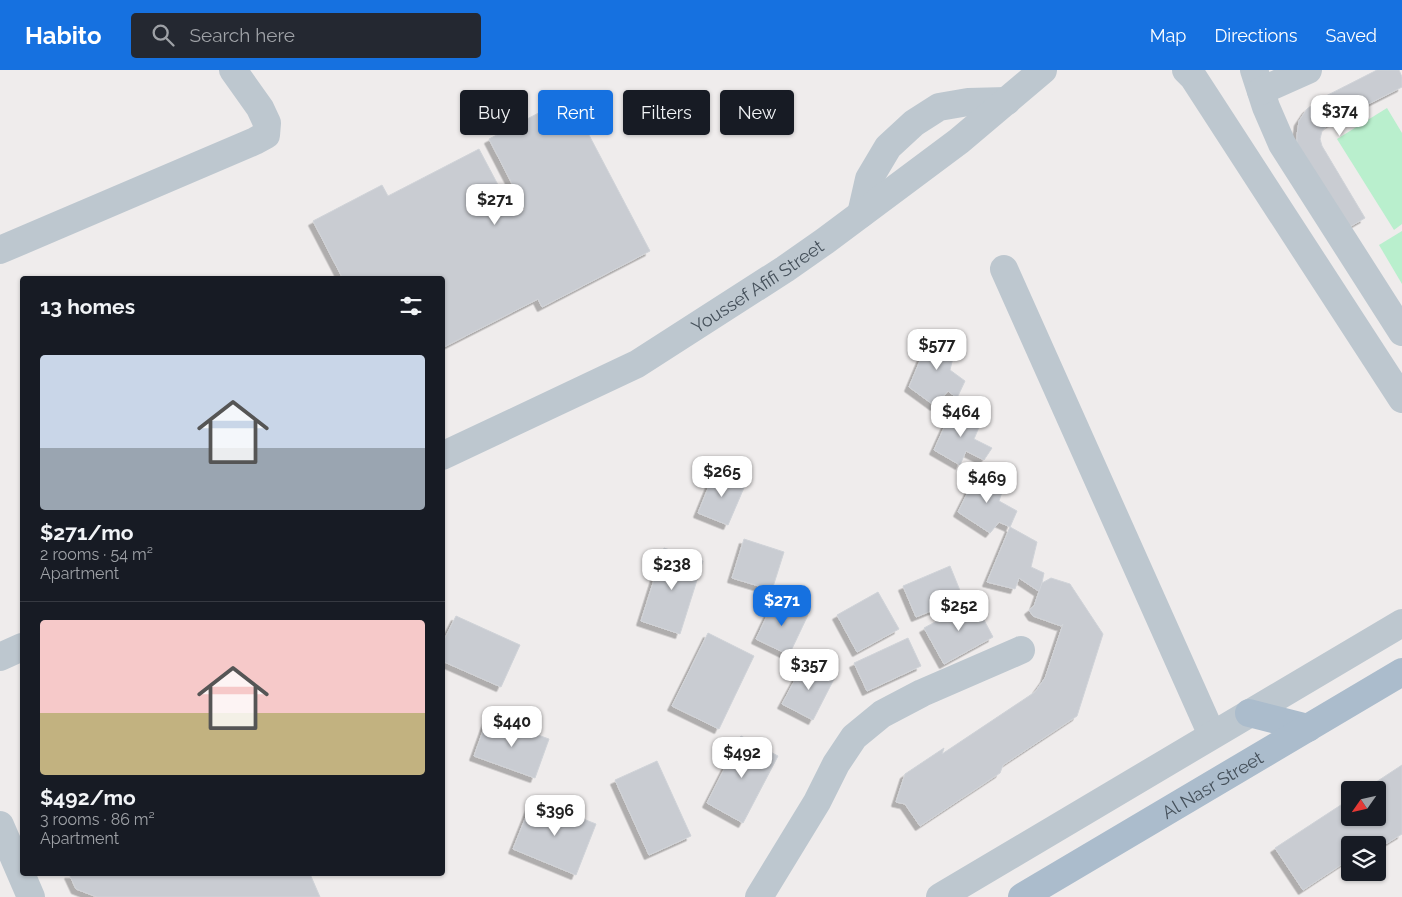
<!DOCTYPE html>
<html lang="en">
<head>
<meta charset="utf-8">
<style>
	body { margin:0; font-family:Raleway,sans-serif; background:#242831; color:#f1f3f6; height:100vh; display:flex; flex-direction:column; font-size:19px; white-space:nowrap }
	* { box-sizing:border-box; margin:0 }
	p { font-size:16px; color:#9ea1a6 }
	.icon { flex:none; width:28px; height:28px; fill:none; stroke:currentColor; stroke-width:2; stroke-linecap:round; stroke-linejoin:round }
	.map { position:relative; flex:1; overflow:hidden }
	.drawer { position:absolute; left:20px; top:206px; width:425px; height:600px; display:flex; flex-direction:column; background:#171b24; border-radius:5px; box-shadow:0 1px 4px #0004 }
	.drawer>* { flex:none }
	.hud { position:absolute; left:460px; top:20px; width:475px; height:45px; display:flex; gap:10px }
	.needle { width:32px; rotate:236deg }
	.buttons { position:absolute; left:1341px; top:711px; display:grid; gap:10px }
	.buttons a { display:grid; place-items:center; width:45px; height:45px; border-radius:5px; background:#171b24; box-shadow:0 1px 4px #0004; font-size:25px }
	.price { position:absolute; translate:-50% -42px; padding:0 11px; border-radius:10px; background:#fff; color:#222; font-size:16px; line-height:32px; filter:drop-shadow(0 1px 2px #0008) }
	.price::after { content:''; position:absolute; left:50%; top:30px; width:15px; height:11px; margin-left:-8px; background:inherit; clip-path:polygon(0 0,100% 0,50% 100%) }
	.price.on { background:#1671e0; color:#fff }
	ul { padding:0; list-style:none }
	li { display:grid; align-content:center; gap:10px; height:265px; padding:0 20px }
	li+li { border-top:1px solid #363941 }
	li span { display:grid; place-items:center; height:155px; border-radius:5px; color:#555 }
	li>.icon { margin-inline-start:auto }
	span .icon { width:90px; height:90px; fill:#fffc; stroke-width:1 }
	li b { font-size:21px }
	h2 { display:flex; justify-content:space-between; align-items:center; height:60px; padding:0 20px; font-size:21px }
	.chip { padding:0 18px; border-radius:5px; background:#171b24; box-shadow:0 1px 4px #0004; font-size:18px; line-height:45px }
	.chip.on { background:#1671e0; color:#fff }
	header { display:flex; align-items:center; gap:30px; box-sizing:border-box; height:70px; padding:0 25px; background:#1671e0; color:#fff }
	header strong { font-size:24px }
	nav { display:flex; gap:28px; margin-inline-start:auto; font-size:18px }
	.search { width:350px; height:45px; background:#242831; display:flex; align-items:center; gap:12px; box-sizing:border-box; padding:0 18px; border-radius:5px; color:#9ea1a6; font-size:19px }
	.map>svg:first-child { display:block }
	.green { fill:#b9efcd }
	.building { fill:#c9ccd2; stroke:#d0d3d8; filter:url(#shadow) }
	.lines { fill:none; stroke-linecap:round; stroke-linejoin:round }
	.minor { stroke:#bdc7cf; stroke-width:28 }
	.major { stroke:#abbccc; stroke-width:28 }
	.labels { text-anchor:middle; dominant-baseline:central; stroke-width:4; stroke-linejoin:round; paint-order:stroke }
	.street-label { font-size:18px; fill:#45505a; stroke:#fff }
</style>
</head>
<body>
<header>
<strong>Habito</strong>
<div class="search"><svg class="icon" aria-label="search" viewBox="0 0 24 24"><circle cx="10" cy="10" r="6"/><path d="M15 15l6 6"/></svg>Search here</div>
<nav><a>Map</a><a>Directions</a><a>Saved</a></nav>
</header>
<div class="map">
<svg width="1402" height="827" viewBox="0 0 1402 827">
	<defs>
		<filter id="shadow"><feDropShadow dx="-4.5" dy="4.5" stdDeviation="0" flood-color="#0004"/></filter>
	</defs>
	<rect width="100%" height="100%" fill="#efecec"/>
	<g class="green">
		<polygon points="1387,38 1402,63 1402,154 1394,160 1337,69"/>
		<polygon points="1402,161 1402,214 1379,175"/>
	</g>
	<g class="building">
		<polygon points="1377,0 1399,0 1402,7 1402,17 1329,54 1322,61 1320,69 1322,76 1365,148 1344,160 1297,77 1297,65 1299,51 1307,39 1320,29"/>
		<polygon points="569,27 650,181 542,237 538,229 442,278 442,209 343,209 313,151 382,115 388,126 479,79 514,145 525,139 489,69"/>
		<polygon points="932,262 956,275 950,300 965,311 957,328 948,321 935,336 909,317"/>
		<polygon points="953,338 982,350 974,369 992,378 984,390 966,381 960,395 934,380"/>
		<polygon points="715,401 746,413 728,455 698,443"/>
		<polygon points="978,402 1005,413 999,431 1017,441 1010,457 999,452 990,463 958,442"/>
		<polygon points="1010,457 1037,472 1031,497 1044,503 1040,522 1019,508 1015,519 987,512"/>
		<polygon points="744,469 784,482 772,520 732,508"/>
		<polygon points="664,478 703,491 680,564 641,551"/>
		<polygon points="950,496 963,528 916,547 903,516"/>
		<polygon points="1051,508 1070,514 1103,564 1077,646 1003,695 1000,703 920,756 905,734 896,732 905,704 944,678 942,684 1035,622 1045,608 1063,554 1061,556 1033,546 1029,540 1034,536 1042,513"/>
		<polygon points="878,522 899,559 857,582 837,545"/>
		<polygon points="775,529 808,545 789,585 756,569"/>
		<polygon points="974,531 993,567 944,594 924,558"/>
		<polygon points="456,546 520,575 501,617 442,591 442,574"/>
		<polygon points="708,563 754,586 719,659 672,636"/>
		<polygon points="908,568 921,596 867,621 854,593"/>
		<polygon points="805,591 835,607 813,650 782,634"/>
		<polygon points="488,647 549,669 535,708 474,686"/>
		<polygon points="741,666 778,686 743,753 707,733"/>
		<polygon points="657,691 691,766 649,785 615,710"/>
		<polygon points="1402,695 1402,764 1384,775 1380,769 1371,775 1350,775 1350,789 1303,820 1275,778 1350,729 1350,748 1378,748 1378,720 1364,720"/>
		<polygon points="533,729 596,754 576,805 513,779"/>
		<polygon points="69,804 310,804 320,827 97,827 76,819"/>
	</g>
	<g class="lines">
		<g class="minor">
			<polyline points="1186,0 1193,7 1402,329"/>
			<polyline points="1254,0 1266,37 1282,74 1402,262"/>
			<polyline points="1261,21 1308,0"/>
			<polyline points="861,144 869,109 888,77 914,53 939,37 968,32 1007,31"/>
			<polyline points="0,180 255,71 266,65 267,53 260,38 233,0"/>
			<polyline points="1004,199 1212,665"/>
			<path id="s1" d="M442,386L637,294L785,199L825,171L959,71L1043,0"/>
			<polyline points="0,587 22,577"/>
			<polyline points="0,755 31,827"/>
			<polyline points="759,827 817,732 836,694 854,667 882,644 922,623 1021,580"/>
			<polyline points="940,827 1402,553"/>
		</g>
		<g class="major">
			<polyline points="1249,643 1308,658"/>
			<path id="s2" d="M1022,827L1402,602"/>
		</g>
	</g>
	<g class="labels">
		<g class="street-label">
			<text stroke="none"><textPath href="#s1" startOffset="359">Youssef Afifi Street</textPath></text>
			<text stroke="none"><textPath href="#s2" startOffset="221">Al Nasr Street</textPath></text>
		</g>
	</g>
</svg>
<div class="buttons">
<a><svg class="needle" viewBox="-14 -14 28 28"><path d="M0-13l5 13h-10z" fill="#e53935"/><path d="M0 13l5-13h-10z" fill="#9ea1a6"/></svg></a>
<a><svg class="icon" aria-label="layers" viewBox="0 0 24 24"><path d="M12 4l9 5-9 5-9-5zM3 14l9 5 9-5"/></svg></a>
</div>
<b class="price" style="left:1340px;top:67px">$374</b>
<b class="price" style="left:495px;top:156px">$271</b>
<b class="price" style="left:937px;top:301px">$577</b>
<b class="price" style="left:961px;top:368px">$464</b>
<b class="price" style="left:722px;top:428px">$265</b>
<b class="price" style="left:987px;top:434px">$469</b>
<b class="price" style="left:672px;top:521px">$238</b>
<b class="price on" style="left:782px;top:557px">$271</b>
<b class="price" style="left:959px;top:562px">$252</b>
<b class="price" style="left:809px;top:621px">$357</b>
<b class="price" style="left:512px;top:678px">$440</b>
<b class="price" style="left:742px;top:709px">$492</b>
<b class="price" style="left:555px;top:767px">$396</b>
<div class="hud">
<a class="chip">Buy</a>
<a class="chip on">Rent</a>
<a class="chip">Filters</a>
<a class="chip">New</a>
</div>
<section class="drawer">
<h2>13 homes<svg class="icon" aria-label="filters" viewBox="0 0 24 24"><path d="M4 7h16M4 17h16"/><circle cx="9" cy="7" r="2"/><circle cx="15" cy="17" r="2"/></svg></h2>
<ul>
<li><span style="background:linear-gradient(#c9d6e8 60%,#9aa5b1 0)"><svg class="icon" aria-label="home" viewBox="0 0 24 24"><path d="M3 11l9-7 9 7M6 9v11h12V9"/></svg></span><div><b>$271/mo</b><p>2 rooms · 54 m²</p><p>Apartment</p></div></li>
<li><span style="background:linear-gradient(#f6c9c9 60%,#c2b280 0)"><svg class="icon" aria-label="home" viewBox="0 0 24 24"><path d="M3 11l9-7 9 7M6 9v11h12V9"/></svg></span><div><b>$492/mo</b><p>3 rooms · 86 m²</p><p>Apartment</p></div></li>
</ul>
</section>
</div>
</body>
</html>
